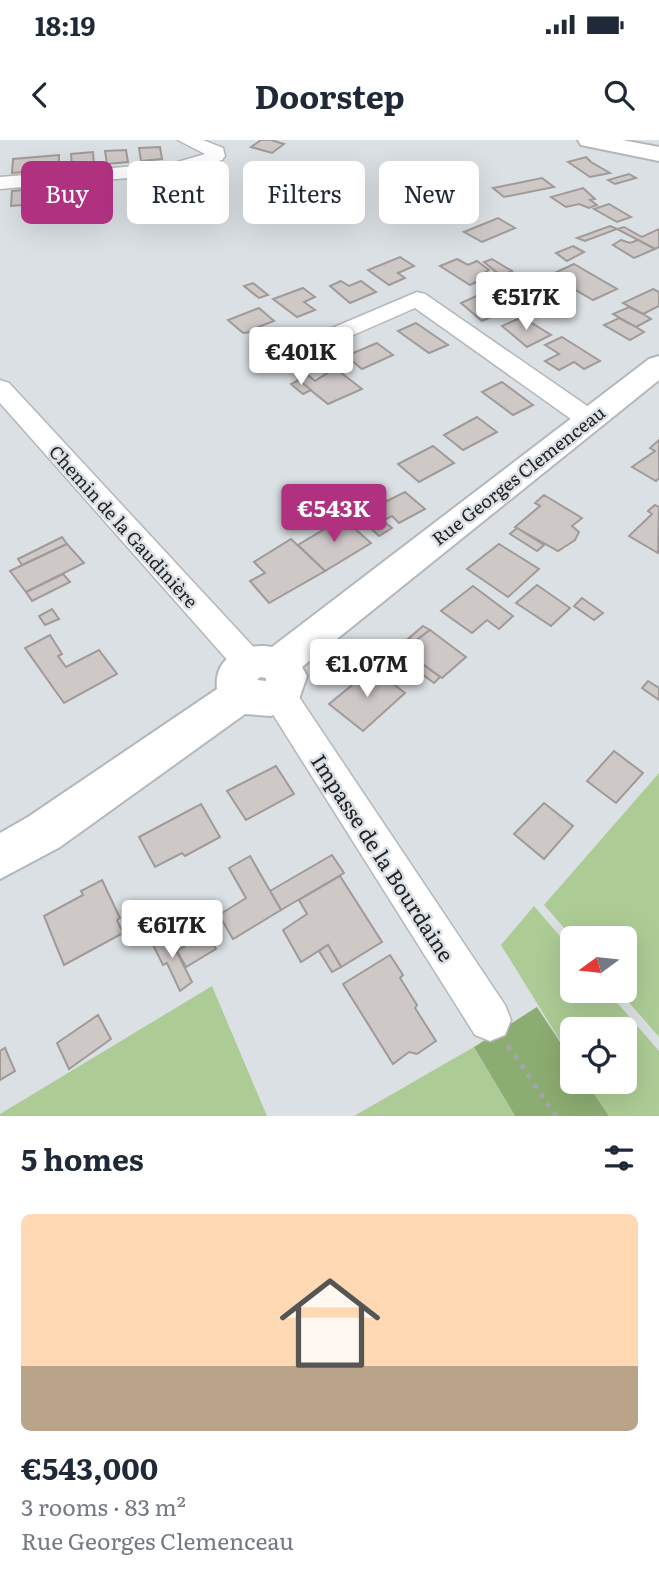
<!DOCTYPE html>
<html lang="en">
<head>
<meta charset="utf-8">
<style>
	body { margin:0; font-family:Literata,serif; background:#f2f2f3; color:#1f2937; height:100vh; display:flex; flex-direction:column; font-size:26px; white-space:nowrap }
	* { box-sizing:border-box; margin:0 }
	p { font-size:23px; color:#747a83 }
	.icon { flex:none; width:38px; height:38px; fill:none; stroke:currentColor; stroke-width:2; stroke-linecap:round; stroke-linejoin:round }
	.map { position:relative; height:976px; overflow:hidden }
	.drawer { display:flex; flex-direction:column; background:#fff; flex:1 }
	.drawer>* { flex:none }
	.guide { position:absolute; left:21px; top:21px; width:618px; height:63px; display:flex; gap:14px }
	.needle { width:46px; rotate:255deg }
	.buttons { position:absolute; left:560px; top:786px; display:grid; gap:14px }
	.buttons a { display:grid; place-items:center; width:77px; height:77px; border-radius:10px; background:#fff; box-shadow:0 7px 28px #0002; font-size:35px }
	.price { position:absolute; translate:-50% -60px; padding:0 16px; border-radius:7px; background:#fff; color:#222; font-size:23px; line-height:46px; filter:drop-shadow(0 2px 4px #0008) }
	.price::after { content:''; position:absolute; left:50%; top:42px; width:21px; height:16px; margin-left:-10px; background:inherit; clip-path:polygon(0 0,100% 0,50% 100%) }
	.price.on { background:#af3180; color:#fff }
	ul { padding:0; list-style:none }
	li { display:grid; align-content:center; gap:14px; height:371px; padding:0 21px }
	li span { display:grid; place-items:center; height:217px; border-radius:10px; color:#555 }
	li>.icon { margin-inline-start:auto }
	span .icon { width:126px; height:126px; fill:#fffc; stroke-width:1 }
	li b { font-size:30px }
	h2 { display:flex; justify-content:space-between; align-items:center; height:84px; padding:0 21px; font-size:30px }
	.tag { padding:0 24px; border-radius:10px; background:#fff; box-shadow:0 7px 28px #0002; font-size:24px; line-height:63px }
	.tag.on { background:#af3180; color:#fff }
	.status { display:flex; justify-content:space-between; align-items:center; height:49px; padding:0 35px; background:#fff; direction:ltr }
	.status svg { height:19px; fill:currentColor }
	header { display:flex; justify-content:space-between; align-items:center; height:91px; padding:0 21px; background:#fff; font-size:32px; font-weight:700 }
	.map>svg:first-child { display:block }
	.green { fill:#adcc95 }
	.forest { fill:#8cad71 }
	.building { fill:#cec8c7; stroke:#a09a99; stroke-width:2 }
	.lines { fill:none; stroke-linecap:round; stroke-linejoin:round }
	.minor-casing { stroke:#b3b7bb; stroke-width:3 }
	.tertiary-casing { stroke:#b3b7bb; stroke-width:4 }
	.path { stroke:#a2a6a9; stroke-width:5; stroke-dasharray:4.5 7; stroke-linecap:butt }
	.minor { fill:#fff; fill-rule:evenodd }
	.tertiary { fill:#fff; fill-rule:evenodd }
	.labels { text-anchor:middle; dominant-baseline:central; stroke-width:5; stroke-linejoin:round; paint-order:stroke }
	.street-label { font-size:18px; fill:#222425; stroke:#dbe0e4 }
	.near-street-label { font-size:21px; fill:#222425; stroke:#dbe0e4 }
</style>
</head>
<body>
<div class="status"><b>18:19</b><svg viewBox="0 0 49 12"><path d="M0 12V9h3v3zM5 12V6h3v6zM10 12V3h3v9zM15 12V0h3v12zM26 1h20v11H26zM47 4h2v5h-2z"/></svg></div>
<header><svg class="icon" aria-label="back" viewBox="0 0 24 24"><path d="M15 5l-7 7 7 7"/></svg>Doorstep<svg class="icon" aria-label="search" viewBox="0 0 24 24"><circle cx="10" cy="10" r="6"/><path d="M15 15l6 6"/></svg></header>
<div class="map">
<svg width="659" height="976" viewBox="0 0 659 976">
	<rect width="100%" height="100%" fill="#dbe0e4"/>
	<g class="green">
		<polygon points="659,633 659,897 619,851 625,850 625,798 573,798 544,765"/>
		<polygon points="534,766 572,810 572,850 607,851 659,911 659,976 609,976 586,942 625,942 625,889 572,889 572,920 501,805"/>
		<polygon points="212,846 267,976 0,976 0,974"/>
		<polygon points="474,907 515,976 354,976"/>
	</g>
	<polygon class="forest" points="537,867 572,920 572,942 586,942 609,976 515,976 474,907"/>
	<g class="building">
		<polygon points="261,0 271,0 284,4 272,13 251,7"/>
		<polygon points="160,7 162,19 141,21 139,8"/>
		<polygon points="126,10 128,22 107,24 105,11"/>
		<polygon points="93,12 94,26 72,27 71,14"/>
		<polygon points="59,15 59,29 12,33 13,19"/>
		<polygon points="586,17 591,22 610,33 590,37 568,22"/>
		<polygon points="629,34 636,38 615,44 608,40"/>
		<polygon points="542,38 554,47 504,57 493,48"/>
		<polygon points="71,46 71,60 49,62 50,48"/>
		<polygon points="583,48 595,59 590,60 597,65 589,68 579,64 566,67 551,57"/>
		<polygon points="34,49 34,64 11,66 12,51"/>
		<polygon points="609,64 631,77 617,82 594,69"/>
		<polygon points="498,78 515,88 482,102 464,92"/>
		<polygon points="610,86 617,89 585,101 577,98"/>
		<polygon points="624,87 642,97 659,89 659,107 655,109 617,89"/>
		<polygon points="621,100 630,103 638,100 655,109 634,118 613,105"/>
		<polygon points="573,106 584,112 567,121 556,113"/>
		<polygon points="400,117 414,126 398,133 405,138 389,145 368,130"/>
		<polygon points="457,119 468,125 477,121 489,130 482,134 487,137 470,145 440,126"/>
		<polygon points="492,119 512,131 501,136 484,122"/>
		<polygon points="574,124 617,149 593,160 550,135"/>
		<polygon points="341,141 349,146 361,141 376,152 350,163 330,146"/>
		<polygon points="253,143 268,155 259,158 244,146"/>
		<polygon points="303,148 315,157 304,162 315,170 297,177 273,159"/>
		<polygon points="653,149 659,152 659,166 643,174 623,163"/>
		<polygon points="481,154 506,170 482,181 461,163"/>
		<polygon points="555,155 572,165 562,171 543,160"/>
		<polygon points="629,167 643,174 651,179 636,187 613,174"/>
		<polygon points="259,168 274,181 258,187 260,191 243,193 228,180"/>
		<polygon points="522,177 551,195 527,207 502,186"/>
		<polygon points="619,178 636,187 644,192 630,200 604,185"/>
		<polygon points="416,183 448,205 429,213 398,191"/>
		<polygon points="562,197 589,214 600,221 584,229 574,222 559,230 545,221 559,214 545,205"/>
		<polygon points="377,203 393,215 362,229 346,216"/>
		<polygon points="335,228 362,249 328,264 298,240 308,235 315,241"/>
		<polygon points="299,240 311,250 303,254 291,244"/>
		<polygon points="502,242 533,265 513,275 482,252"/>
		<polygon points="477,277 497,292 463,310 444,295"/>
		<polygon points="659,300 659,338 656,341 632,327 655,311 650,308"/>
		<polygon points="433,306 454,323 419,342 398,324"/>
		<polygon points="348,350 362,363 378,355 387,361 405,352 425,369 399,383 392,376 383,381 392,388 379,396 336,356"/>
		<polygon points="544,355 582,378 572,386 579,392 575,400 558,411 515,387 540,366 535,363"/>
		<polygon points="655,365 659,367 658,413 629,396 652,374 648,371"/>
		<polygon points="343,378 371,403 325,431 298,405"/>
		<polygon points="517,388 544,405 537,411 510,394"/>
		<polygon points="62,397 67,404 22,425 18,419"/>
		<polygon points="291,399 325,431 269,463 250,441 265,433 254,422"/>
		<polygon points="67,404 84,423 26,452 10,431"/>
		<polygon points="499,404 539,429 508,457 467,429"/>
		<polygon points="63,434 70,442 32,461 26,452"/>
		<polygon points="537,445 570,468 551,486 516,463"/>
		<polygon points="473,446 513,476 499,489 487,480 472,493 441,471"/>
		<polygon points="582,458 603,473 594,480 574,466"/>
		<polygon points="52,469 59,479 45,485 39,476"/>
		<polygon points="423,486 430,490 414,502 409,498"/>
		<polygon points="430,490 466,517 442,538 417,520 409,527 391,513 409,498 414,502"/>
		<polygon points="50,495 62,514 58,516 66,527 99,510 117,534 64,563 25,508"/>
		<polygon points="417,520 440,537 434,543 411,526"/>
		<polygon points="373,528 405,553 363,591 329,564"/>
		<polygon points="648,541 659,548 659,560 642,548"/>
		<polygon points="614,611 643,633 616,663 587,641"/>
		<polygon points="276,626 294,654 246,680 227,651"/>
		<polygon points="544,663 573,686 544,719 514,694"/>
		<polygon points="201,664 220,697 185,716 182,713 155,727 139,697"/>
		<polygon points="332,715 344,733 281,770 270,751"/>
		<polygon points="250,716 281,770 233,799 219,775 246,758 229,728"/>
		<polygon points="340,736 382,802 341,827 328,805 301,822 283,790 307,774 299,760"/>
		<polygon points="102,740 120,778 117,780 123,793 64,825 44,776 83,755 81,751"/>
		<polygon points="207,792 216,809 186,827 177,811"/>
		<polygon points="167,793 192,842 180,851 167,823 163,825 151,801"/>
		<polygon points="328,805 341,827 332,832 319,811"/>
		<polygon points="390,815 403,835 400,838 417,865 415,868 436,901 417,914 409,912 393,924 343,844"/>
		<polygon points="98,875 111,899 69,929 57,903"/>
		<polygon points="5,908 15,931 0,940 0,911"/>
	</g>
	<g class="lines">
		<defs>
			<g id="minor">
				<polygon points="178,0 203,0 223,8 225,16 222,20 175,34 0,49 0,37 174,23 205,14"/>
				<polygon points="417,152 425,154 596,272 600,278 596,284 578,284 415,168 294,221 278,221 274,216 278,211"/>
				<polygon points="0,240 9,243 260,514 265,523 260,532 249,536 238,532 0,263"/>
				<polygon points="279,541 291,545 505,865 511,880 505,895 490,901 475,895 267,565 262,555 267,545"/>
			</g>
			<g id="tertiary">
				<polygon points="578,0 622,0 659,7 659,21 581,5"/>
				<path d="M659,216V240L302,527L307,536L298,562L271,576L245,574L60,707L0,739V693L28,677L217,549C213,517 245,502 272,507L649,219ZM260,537L266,538V541L257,540Z"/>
			</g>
		</defs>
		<use href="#minor" class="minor-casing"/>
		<use href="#tertiary" class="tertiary-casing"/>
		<polyline class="path" points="508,906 556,976"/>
		<use href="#minor" class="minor"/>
		<use href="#tertiary" class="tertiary"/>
	</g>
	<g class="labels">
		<g class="street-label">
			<text transform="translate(518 335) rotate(-38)">Rue Georges Clemenceau</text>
			<text transform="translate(124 386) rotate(48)">Chemin de la Gaudinière</text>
		</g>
		<g class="near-street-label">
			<text transform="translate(384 717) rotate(57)">Impasse de la Bourdaine</text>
		</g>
	</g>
</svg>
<div class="buttons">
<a><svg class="needle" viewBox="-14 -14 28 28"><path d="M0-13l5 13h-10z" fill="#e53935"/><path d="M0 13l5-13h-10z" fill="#747a83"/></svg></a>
<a><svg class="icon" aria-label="locate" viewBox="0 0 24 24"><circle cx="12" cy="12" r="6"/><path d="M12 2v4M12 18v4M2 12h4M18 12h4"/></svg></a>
</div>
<b class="price" style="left:526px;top:192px">€517K</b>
<b class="price" style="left:301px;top:247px">€401K</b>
<b class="price on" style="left:334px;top:404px">€543K</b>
<b class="price" style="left:367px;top:559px">€1.07M</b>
<b class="price" style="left:172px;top:820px">€617K</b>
<div class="guide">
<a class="tag on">Buy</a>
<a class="tag">Rent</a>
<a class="tag">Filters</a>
<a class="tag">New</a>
</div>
</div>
<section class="drawer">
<h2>5 homes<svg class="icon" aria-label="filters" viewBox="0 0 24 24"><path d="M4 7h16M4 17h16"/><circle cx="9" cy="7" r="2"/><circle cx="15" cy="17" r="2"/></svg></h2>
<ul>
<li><span style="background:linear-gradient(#ffd9b3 70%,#b9a48a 0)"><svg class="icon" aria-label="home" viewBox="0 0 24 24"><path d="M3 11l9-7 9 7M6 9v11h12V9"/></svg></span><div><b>€543,000</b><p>3 rooms · 83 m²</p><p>Rue Georges Clemenceau</p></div></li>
</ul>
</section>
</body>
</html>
